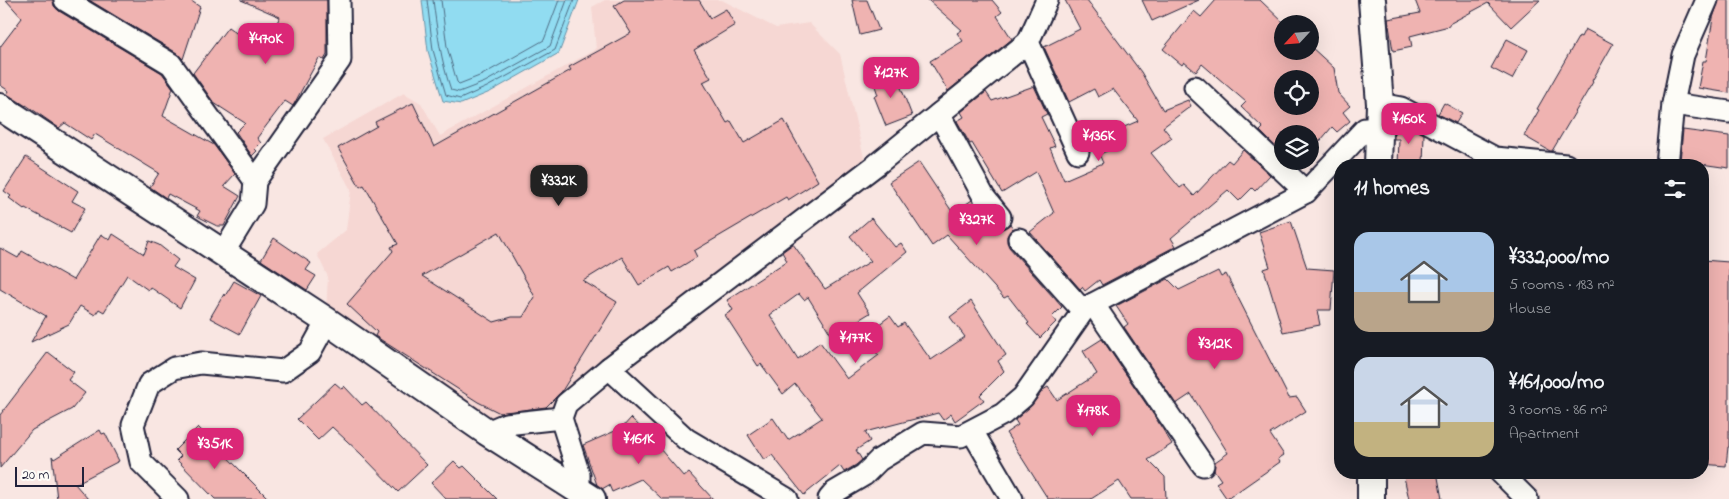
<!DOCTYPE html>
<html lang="en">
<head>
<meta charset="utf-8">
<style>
	body { margin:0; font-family:"Indie Flower",sans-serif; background:#242831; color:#f1f3f6; height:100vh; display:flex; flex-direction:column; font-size:19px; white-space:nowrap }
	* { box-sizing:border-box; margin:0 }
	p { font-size:16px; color:#9ea1a6 }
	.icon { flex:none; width:28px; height:28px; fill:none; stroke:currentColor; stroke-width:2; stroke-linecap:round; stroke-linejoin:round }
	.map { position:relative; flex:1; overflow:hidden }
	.sheet { position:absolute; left:1334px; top:159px; width:375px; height:320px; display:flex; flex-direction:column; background:#171b24; border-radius:20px; box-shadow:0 5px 20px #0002 }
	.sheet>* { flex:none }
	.needle { width:32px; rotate:244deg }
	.tools { position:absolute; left:1274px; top:15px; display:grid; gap:10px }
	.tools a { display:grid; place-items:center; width:45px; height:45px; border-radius:50%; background:#171b24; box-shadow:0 5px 20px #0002; font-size:25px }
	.scale { position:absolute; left:15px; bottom:12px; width:69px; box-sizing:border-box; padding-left:5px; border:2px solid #22223b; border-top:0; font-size:14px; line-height:18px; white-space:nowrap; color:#22223b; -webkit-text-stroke:4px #fdfcf7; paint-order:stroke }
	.price { position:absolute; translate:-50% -42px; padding:0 11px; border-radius:10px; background:#db2777; color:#fff; font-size:16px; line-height:32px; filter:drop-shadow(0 1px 2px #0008) }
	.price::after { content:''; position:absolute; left:50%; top:30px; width:15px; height:11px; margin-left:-8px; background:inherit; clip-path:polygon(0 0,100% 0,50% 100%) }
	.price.on { background:#222; color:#fff }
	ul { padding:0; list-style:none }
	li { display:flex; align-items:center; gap:15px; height:125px; padding:0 20px }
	li span { display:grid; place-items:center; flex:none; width:140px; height:100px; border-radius:15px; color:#555 }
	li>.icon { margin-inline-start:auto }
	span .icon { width:60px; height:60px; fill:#fffc; stroke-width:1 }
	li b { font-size:21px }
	h2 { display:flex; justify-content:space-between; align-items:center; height:60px; padding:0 20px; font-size:21px }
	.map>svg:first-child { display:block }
	.built { fill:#f6d7d3 }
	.water { fill:#91dcf1; stroke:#6592a8 }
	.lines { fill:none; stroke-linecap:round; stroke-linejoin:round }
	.shore { stroke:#4e6c84; stroke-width:1 }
	.building { fill:#efb3b1; stroke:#22223b; fill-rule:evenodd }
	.minor-casing { stroke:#22223b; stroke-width:25 }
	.tertiary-casing { stroke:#22223b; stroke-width:30 }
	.minor { stroke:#fdfcf7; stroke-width:21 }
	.tertiary { stroke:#fdfcf7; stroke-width:26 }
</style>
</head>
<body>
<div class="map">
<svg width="1729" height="499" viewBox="0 0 1729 499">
	<rect width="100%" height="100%" fill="#f9e6e2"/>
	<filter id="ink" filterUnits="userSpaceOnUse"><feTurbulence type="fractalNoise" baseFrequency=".02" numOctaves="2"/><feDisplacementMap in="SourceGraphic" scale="10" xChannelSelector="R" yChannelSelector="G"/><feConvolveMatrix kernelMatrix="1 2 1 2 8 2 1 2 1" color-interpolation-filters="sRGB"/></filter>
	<g filter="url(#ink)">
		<polygon class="built" points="605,0 722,0 776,28 809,23 840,54 865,162 541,415 528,420 489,417 326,311 328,277 317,254 346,230 351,190 323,139 404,93 421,103 440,136 596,49 592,7"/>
		<polygon class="water" points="422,0 579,0 559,53 490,92 461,104 443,101 428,51"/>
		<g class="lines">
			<g class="shore">
				<polyline points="427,0 433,50 446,95 460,99 487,87 555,50 574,0"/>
				<path d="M433,0C437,31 441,61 451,90L459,92L485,82L550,46L567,0"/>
				<polyline points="441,0 447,47 457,82 459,84 482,75 544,40 559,0"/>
			</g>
		</g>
		<g class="building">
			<polygon points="6,0 53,0 54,6 59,11 162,73 173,88 163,116 214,145 235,174 224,186 240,196 224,226 217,226 197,216 200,211 168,194 166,198 150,187 159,173 95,134 91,140 65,123 59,128 26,105 26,106 7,94 9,91 0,85 0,47 22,18"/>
			<polygon points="89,0 190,0 200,7 183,59 177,53"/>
			<polygon points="241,0 327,0 327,55 324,60 319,58 293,106 285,101 257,138 261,143 255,149 257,151 252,156 236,132 245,123 214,103 193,73 228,27 261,51 280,17"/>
			<path d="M624,0H699L710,18L726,9L735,25L694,50L711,78L703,82L727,123L731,121L744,143L784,120L818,181L788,200L786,197L694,251L697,257L672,272L669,267L639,285L622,257L583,281L617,302L562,391L546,407L500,413L478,402L375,336L377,332L347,304L393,251L391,247L398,244L364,185L360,187L338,148L377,126L375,122L413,103L434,147L571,70L569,67L631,33L614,6ZM499,232L535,297L523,317H512L494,322L422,276Z"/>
			<polygon points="852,0 867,0 879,30 860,35"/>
			<polygon points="928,0 992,0 1002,12 997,16 1012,39 948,91 930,61 963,41 957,33 962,30"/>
			<polygon points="1065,0 1087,0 1141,72 1163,110 1188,100 1191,106 1163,127 1172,138 1151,153 1180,188 1184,185 1194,196 1228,160 1232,163 1243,150 1270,175 1255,191 1252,188 1239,201 1228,190 1171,238 1176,246 1102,285 1099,280 1085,291 1082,287 1080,289 1030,232 1054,213 1036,172 1002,193 972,143 970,144 957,121 964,117 961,112 986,92 992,101 1034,86 1047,114 1041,117 1055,146 1050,148 1064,180 1103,163 1099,154 1107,151 1101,137 1138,121 1113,89 1098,97 1094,89 1069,102 1044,47 1080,29"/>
			<polygon points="1142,0 1199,0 1152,21"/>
			<path d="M1216,0H1260L1285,24H1282V51H1310V46L1334,68L1338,93L1350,106L1343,112L1350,121L1337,132L1332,127L1310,153V134H1282V153L1260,131L1263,128L1241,107L1246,102L1202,64L1196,72L1184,62L1182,65L1163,49L1194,11L1201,17ZM1282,79H1310V106H1282Z"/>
			<polygon points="1415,0 1540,0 1511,27 1488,3 1449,24 1449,26 1410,36 1412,47 1393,51 1388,19 1420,13"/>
			<polygon points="1719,0 1729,0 1729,93 1698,88 1703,61 1706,61 1713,18"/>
			<polygon points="1585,29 1613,44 1592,81 1593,82 1552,151 1550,151 1524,136 1539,110 1537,109 1579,36 1581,37"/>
			<polygon points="1507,39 1528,50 1512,79 1491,68"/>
			<polygon points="895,72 912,116 886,126 874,96 878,95 873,80"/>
			<polygon points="1444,103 1462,113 1456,123 1438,114"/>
			<polygon points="1394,121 1400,122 1424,134 1423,165 1398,165 1399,139 1394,139"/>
			<polygon points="1683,130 1729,136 1729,168 1680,161"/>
			<polygon points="26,157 78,191 72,201 85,208 71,233 25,208 24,209 9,198 11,196 4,191"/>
			<polygon points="919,162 953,213 972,200 990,225 995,228 1002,229 1010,224 1013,228 1007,236 1007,242 1009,247 1062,307 1052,317 1056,322 1040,338 1027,324 1029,323 1008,296 1004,298 947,235 932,246 889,182"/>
			<polygon points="871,218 895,247 901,243 907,252 857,293 870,313 832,336 808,297 804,300 799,294 770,315 798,359 820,342 847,379 879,355 875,352 882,347 870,331 890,316 898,327 904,323 931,360 965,337 950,317 971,301 1006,355 998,361 1004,371 980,395 984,400 955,421 951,414 943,420 938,413 865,432 870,441 856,450 862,460 856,465 844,472 840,466 804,495 772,455 764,460 748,435 773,418 788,440 822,418 795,384 783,394 761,364 758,366 725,315 733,310 727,300 787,261 782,252 793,244 825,289 871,261 850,236"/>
			<polygon points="1291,221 1307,268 1334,270 1331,310 1317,310 1320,325 1283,332 1264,269 1270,267 1259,232"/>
			<polygon points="101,234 110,240 113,234 144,254 149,241 159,245 178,260 173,267 195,280 180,308 150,287 148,290 127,275 104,312 99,309 95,315 80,306 69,324 31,342 46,316 0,289 0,248 18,258 22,251 73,280"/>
			<polygon points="274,238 311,263 306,270 316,276 307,290 261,260"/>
			<polygon points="1702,260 1729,262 1729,447 1728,447 1726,466 1702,464"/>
			<polygon points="1218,271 1221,277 1226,274 1289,398 1297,397 1306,411 1270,434 1284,455 1278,459 1280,462 1227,499 1216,483 1221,480 1214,470 1215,462 1228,453 1191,394 1176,404 1124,327 1128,324 1116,306 1168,279 1179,290"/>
			<polygon points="234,281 261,296 240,334 210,318 224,294 225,296"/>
			<polygon points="1102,339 1155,417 1172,444 1148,460 1165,477 1166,499 1131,499 1119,481 1091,499 1048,499 1006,433 1018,425 1015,420 1031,406 1043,390 1048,387 1057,400 1097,374 1083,351"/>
			<polygon points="48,352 74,372 68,380 85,393 72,409 32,430 0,468 0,415"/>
			<polygon points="335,383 342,389 344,386 362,405 366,402 427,465 398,492 361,454 332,427 318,440 297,419"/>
			<polygon points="631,418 661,447 660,449 684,477 689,473 713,499 662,499 641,479 612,492 609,485 602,489 597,485 583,445 622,428"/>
			<polygon points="198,427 242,472 269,499 215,499 177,460 181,456 175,450"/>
			<polygon points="100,430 102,434 105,433 119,461 75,484 88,499 57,499 52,456 54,459"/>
			<polygon points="454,461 461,468 464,466 497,499 446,499 431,483"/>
			<polygon points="1427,472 1437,472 1442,499 1409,499 1404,477"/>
		</g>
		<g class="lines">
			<defs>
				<g id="minor">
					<polyline points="65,0 171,64 255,181 340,60 339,0"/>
					<polyline points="1028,42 1078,152"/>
					<polyline points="1195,87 1306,192"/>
					<polyline points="1380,104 1401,108 1495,158 1566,165"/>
					<polyline points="1673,104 1729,112"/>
					<polyline points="939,114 984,197 1000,217"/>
					<polyline points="1667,165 1673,104 1683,55 1707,0"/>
					<polyline points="1019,239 1083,311"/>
					<polyline points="223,253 253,204 255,181"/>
					<polyline points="1093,304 1203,465"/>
					<polyline points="609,368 686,439 787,499"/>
					<polyline points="972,431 1012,499"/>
					<polyline points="487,432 506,424 561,418"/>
					<polyline points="1500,472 1527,499"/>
					<polyline points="579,491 579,475 561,418 566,404 609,368 876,165 1028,42 1047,0"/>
					<polyline points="178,499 141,462 133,425 149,384 174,368 201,363 283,371 310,352 327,321"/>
					<polyline points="829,499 835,492 864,475 879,460 923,433 961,436 1003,414 1023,397 1083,311 1093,304 1306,192 1365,129 1379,129"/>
				</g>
				<g id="tertiary">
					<polyline points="1372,0 1380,104 1378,165"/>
					<polyline points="0,107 327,321 487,432 592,499"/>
					<polyline points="1371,472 1371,499"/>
				</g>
			</defs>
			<use href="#minor" class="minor-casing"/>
			<use href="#tertiary" class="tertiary-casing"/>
			<use href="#minor" class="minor"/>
			<use href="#tertiary" class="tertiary"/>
		</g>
	</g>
</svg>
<div class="tools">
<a><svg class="needle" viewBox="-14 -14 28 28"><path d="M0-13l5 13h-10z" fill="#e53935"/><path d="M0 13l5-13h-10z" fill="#9ea1a6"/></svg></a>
<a><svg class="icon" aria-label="locate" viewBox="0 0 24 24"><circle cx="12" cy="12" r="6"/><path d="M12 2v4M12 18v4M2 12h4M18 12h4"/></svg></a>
<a><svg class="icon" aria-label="layers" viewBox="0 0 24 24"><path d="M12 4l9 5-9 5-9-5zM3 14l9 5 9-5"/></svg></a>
</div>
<div class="scale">20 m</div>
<b class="price" style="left:266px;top:65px">¥470K</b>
<b class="price" style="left:891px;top:99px">¥127K</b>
<b class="price" style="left:1409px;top:145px">¥160K</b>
<b class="price" style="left:1099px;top:162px">¥136K</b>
<b class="price on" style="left:559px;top:207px">¥332K</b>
<b class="price" style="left:977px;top:246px">¥327K</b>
<b class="price" style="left:856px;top:364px">¥177K</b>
<b class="price" style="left:1215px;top:370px">¥312K</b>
<b class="price" style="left:1093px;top:437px">¥178K</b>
<b class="price" style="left:639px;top:465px">¥161K</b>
<b class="price" style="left:215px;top:470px">¥351K</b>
<section class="sheet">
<h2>11 homes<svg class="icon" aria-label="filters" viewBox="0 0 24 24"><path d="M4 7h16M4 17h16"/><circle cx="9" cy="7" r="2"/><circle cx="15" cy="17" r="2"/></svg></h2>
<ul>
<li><span style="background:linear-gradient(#a9c7e8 60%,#b9a48a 0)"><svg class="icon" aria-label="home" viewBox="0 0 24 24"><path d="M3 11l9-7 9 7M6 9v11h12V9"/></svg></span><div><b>¥332,000/mo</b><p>5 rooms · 183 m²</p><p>House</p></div></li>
<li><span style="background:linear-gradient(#c9d6e8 65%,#c2b280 0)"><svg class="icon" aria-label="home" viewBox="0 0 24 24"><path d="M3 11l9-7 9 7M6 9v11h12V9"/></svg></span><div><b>¥161,000/mo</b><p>3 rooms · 86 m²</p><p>Apartment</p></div></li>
</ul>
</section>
</div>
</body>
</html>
